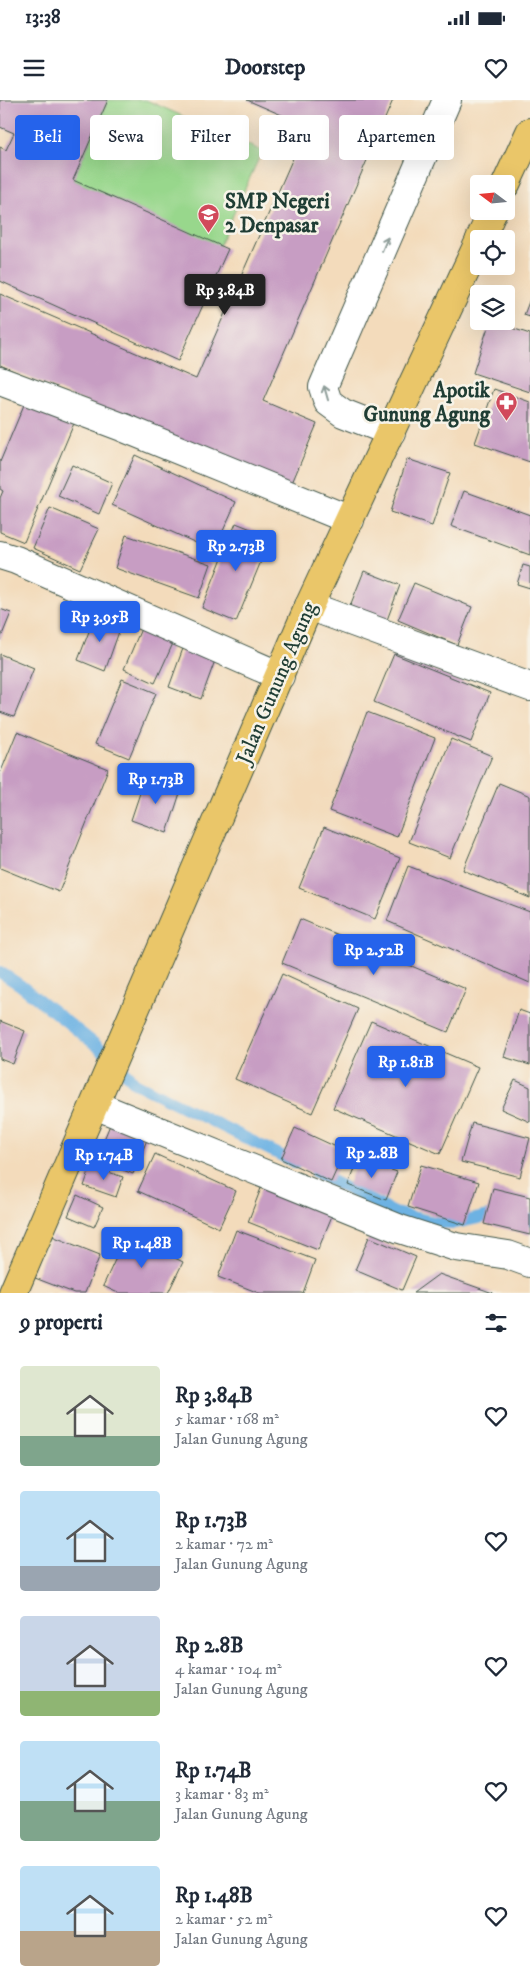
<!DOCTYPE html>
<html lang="id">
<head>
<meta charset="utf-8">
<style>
	body { margin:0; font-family:"IM FELL DW Pica",serif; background:#f6f6f7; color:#1f2937; height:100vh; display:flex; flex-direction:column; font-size:19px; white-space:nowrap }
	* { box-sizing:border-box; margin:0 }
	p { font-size:16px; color:#747a83 }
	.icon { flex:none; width:28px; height:28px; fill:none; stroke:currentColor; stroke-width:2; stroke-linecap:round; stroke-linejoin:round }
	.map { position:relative; height:1193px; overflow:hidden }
	.details { display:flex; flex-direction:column; background:#fff; flex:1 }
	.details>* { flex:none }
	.banner { position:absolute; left:15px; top:15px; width:500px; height:45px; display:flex; gap:10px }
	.needle { width:32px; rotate:286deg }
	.fabs { position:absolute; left:470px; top:75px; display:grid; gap:10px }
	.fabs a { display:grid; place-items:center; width:45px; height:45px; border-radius:5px; background:#fff; box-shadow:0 5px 20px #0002; font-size:25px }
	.price { position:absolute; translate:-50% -42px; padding:0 11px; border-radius:5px; background:#2563eb; color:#fff; font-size:16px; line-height:32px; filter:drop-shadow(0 1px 2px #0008) }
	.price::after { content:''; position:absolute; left:50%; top:30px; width:15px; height:11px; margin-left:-8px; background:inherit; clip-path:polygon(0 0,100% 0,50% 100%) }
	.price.selected { background:#222; color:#fff }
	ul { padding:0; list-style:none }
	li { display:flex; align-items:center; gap:15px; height:125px; padding:0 20px }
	li span { display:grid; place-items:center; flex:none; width:140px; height:100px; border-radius:5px; color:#555 }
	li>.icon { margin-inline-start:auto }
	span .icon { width:60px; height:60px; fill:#fffc; stroke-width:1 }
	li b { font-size:21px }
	h2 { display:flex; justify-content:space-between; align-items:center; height:60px; padding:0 20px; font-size:21px }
	.chip { padding:0 18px; border-radius:5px; background:#fff; box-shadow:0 5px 20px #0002; font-size:18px; line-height:45px }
	.chip.selected { background:#2563eb; color:#fff }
	.status { display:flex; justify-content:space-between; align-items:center; height:35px; padding:0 25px; background:#fff; direction:ltr }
	.status svg { height:14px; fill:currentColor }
	header { display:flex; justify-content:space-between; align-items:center; height:65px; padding:0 20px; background:#fff; font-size:22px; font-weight:700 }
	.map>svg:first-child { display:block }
	.green { fill:#98d78c; stroke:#5c8a60 }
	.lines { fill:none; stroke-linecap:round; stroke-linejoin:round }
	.stream { stroke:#6db2e3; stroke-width:12 }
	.building { fill:#c79dc3 }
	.minor-casing { stroke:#3f5548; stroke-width:30 }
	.major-casing { stroke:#3f5548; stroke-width:30 }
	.minor { stroke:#fff; stroke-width:28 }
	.major { stroke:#eac669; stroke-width:28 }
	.oneway { stroke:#8f9e9a }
	.labels { text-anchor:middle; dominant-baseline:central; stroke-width:5; stroke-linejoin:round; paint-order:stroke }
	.poi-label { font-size:21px; font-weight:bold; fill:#1f3d34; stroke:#f7f3e8; text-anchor:start }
	.street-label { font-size:21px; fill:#1f3d34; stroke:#f7f3e8 }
</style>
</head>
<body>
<div class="status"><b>13:38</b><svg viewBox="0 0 49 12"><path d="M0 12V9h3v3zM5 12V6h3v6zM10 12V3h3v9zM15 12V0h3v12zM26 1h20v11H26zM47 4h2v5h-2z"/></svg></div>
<header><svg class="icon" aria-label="menu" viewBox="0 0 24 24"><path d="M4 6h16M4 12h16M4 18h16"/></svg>Doorstep<svg class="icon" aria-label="heart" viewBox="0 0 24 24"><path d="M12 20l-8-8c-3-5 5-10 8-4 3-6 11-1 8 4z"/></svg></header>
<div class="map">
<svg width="530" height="1193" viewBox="0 0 530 1193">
	<rect width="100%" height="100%" fill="#f7f3e8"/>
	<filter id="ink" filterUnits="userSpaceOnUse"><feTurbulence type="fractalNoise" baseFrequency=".02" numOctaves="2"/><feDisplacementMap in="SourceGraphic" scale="10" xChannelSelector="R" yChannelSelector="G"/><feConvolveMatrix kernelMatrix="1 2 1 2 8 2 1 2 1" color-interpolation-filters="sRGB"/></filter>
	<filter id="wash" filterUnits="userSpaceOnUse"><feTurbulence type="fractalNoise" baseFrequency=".0096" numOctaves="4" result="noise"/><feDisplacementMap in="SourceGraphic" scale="20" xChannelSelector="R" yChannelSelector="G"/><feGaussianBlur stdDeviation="1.12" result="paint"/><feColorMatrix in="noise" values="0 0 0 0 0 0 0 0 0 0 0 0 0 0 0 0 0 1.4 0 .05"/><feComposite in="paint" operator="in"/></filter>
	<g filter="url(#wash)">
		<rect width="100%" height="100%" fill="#f3dbbb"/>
		<polygon class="green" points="108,0 146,0 262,51 219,146 73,80"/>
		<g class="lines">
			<g class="stream">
				<polyline points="0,872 20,885 110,956 135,983 296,1063"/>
				<polyline points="316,1073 395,1113 438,1123 456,1123 493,1115 530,1120"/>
			</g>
		</g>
		<g id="blocks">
			<g class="building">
				<polygon points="0,0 108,0 73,80 228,149 178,261 0,181 0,47 6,50 14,33 0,27"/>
				<polygon points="247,0 393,0 263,301 317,324 289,390 0,265 0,194 196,279 307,26"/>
				<polygon points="530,199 530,217 524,215"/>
				<polygon points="490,221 530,234 530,292 473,273"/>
				<polygon points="494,289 530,302 530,362 475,343"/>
				<polygon points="26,300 75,321 24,442 0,432 0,398 3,391 0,389 0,362"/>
				<polygon points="135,355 236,402 214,451 112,405"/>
				<polygon points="407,359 450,373 432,426 390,412"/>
				<polygon points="72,365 112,383 99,414 58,396"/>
				<polygon points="464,391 530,415 530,455 451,426"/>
				<polygon points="50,408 99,429 80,469 33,448"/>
				<polygon points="236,423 271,437 236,522 202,508"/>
				<polygon points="126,435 211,464 199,498 115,468"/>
				<polygon points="523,465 530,467 530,488 517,484"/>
				<polygon points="364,471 400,485 387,520 350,506"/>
				<polygon points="414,483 472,507 457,545 398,520"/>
				<polygon points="0,509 11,513 0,540"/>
				<polygon points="95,516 121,526 105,571 78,560"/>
				<polygon points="143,524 175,539 155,583 124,569"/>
				<polygon points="185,543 217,555 201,599 169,587"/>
				<polygon points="0,554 34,568 14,617 0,612"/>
				<polygon points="394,554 490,593 471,642 374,602"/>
				<polygon points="122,579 156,593 129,658 95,644"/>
				<polygon points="367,612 435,638 397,737 329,711"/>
				<polygon points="17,632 108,669 59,792 0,768 0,674"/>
				<polygon points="451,639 492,656 450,758 409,742"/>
				<polygon points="145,678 181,690 167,733 131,720"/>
				<polygon points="499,683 530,696 530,798 463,770"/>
				<polygon points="324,727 400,758 375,819 299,788"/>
				<polygon points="408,766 530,812 530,883 387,821"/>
				<polygon points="300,819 466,889 448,932 282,863"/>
				<polygon points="282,874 358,909 312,1013 235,979"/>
				<polygon points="519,910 530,914 530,965 504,957"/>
				<polygon points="0,921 25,931 13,964 0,959"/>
				<polygon points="371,921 478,967 440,1054 333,1008"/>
				<polygon points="515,980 530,987 530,1022 501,1009"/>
				<polygon points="112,1020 149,1035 133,1074 96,1059"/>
				<polygon points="472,1023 530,1038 520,1077 461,1062"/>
				<polygon points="295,1028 345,1051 331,1082 281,1059"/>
				<polygon points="155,1054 236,1091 219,1128 138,1091"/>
				<polygon points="358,1058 397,1072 386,1100 348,1085"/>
				<polygon points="421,1065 479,1082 465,1125 408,1107"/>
				<polygon points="91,1066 123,1077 116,1097 84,1086"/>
				<polygon points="263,1083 334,1111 318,1150 248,1122"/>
				<polygon points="493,1088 530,1097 530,1135 484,1124"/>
				<polygon points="77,1095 103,1107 94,1127 68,1116"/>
				<polygon points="236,1130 315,1160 303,1193 259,1193 218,1177"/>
				<polygon points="127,1134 183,1162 168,1193 118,1193 103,1186"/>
				<polygon points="52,1136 100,1155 85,1193 74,1193 35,1178"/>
				<polygon points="369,1137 416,1157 402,1190 355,1170"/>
				<polygon points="439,1174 493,1193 413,1193"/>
			</g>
		</g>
	</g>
	<g filter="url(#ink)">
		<use href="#blocks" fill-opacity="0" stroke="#3f5548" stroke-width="1"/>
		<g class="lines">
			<defs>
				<g id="minor">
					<polyline points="0,281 122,327 350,420"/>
					<polyline points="391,332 343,313 328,302 323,287 447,0"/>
					<polyline points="0,455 16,460 280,576"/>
					<polyline points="309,506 530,587"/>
					<polyline points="95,1005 400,1129 456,1147 508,1155 530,1163"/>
				</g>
				<g id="major">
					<polyline points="506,84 530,32"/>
					<polyline points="480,139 493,111"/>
					<polyline points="13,1193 309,506 479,142"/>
				</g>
			</defs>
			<use href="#minor" class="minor-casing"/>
			<use href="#major" class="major-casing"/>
			<use href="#minor" class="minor"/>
			<use href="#major" class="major"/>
		</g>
		<defs><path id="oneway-shaft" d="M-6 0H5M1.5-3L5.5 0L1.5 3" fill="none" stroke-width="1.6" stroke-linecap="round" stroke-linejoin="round" transform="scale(1.25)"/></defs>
		<g class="oneway">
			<use href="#oneway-shaft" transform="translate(385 144) rotate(-67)"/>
			<use href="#oneway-shaft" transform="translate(326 293) rotate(-106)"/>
		</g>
	</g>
	<defs>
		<symbol id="school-pin" viewBox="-11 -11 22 30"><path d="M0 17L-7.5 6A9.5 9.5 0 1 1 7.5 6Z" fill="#d1495b" stroke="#f7f3e8"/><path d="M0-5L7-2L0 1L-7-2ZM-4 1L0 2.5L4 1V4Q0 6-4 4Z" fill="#fff"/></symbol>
		<symbol id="pharmacy-pin" viewBox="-11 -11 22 30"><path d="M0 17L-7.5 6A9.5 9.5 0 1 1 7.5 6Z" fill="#d1495b" stroke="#f7f3e8"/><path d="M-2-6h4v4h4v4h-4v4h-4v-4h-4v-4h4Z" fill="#fff"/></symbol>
	</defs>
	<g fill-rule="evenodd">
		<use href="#school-pin" x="196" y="102" width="25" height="34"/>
		<use href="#pharmacy-pin" x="494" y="290" width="25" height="34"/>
	</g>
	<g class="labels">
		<g class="poi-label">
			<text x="225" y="102">SMP Negeri<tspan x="225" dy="24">2 Denpasar</tspan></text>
			<text x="490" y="291" text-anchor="end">Apotik<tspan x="490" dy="24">Gunung Agung</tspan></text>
		</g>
		<g class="street-label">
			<text transform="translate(277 583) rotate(-67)">Jalan Gunung Agung</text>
		</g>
	</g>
</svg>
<div class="fabs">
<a><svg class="needle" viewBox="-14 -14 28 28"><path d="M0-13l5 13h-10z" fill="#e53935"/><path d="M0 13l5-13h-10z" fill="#747a83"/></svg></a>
<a><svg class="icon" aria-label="locate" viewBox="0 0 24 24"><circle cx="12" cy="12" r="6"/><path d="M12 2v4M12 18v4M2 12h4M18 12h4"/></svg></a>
<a><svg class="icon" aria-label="layers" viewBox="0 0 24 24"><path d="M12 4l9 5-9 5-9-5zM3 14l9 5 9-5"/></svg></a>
</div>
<b class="price selected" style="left:225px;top:216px">Rp 3.84B</b>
<b class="price" style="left:236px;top:472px">Rp 2.73B</b>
<b class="price" style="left:100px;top:543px">Rp 3.95B</b>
<b class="price" style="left:156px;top:705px">Rp 1.73B</b>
<b class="price" style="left:374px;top:876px">Rp 2.52B</b>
<b class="price" style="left:406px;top:988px">Rp 1.81B</b>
<b class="price" style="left:372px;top:1079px">Rp 2.8B</b>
<b class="price" style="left:104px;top:1081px">Rp 1.74B</b>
<b class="price" style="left:142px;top:1169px">Rp 1.48B</b>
<div class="banner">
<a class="chip selected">Beli</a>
<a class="chip">Sewa</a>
<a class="chip">Filter</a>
<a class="chip">Baru</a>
<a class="chip">Apartemen</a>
</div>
</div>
<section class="details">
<h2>9 properti<svg class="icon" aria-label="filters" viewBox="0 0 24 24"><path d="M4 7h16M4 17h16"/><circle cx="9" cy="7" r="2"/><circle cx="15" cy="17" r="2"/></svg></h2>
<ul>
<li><span style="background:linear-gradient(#dfe7d0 70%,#7fa58c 0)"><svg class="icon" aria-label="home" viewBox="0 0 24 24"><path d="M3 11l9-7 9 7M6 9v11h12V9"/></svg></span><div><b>Rp 3.84B</b><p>5 kamar · 168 m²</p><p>Jalan Gunung Agung</p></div><svg class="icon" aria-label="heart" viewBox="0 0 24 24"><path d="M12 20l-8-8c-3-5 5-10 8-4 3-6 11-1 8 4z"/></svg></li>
<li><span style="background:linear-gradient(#bfe0f5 75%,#9aa5b1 0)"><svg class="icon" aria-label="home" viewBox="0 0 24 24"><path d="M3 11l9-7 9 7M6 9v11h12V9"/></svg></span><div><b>Rp 1.73B</b><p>2 kamar · 72 m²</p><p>Jalan Gunung Agung</p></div><svg class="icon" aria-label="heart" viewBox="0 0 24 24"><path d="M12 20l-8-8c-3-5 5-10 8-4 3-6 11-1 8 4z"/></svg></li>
<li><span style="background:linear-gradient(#c9d6e8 75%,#8fb573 0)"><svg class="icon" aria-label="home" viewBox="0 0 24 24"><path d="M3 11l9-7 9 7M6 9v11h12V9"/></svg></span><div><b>Rp 2.8B</b><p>4 kamar · 104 m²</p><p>Jalan Gunung Agung</p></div><svg class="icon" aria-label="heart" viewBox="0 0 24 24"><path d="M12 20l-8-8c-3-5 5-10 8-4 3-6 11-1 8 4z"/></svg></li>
<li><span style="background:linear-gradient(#bfe0f5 60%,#7fa58c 0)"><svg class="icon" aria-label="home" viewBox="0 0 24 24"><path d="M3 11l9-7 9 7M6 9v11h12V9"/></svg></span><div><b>Rp 1.74B</b><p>3 kamar · 83 m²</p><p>Jalan Gunung Agung</p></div><svg class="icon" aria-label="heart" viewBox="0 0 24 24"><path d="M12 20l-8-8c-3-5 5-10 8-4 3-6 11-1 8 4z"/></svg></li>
<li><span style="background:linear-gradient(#bfe0f5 65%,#b9a48a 0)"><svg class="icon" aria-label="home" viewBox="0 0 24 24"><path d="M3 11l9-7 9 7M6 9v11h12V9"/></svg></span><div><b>Rp 1.48B</b><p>2 kamar · 52 m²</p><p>Jalan Gunung Agung</p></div><svg class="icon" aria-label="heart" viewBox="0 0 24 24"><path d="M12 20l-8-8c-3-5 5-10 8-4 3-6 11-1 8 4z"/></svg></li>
</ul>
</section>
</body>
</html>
